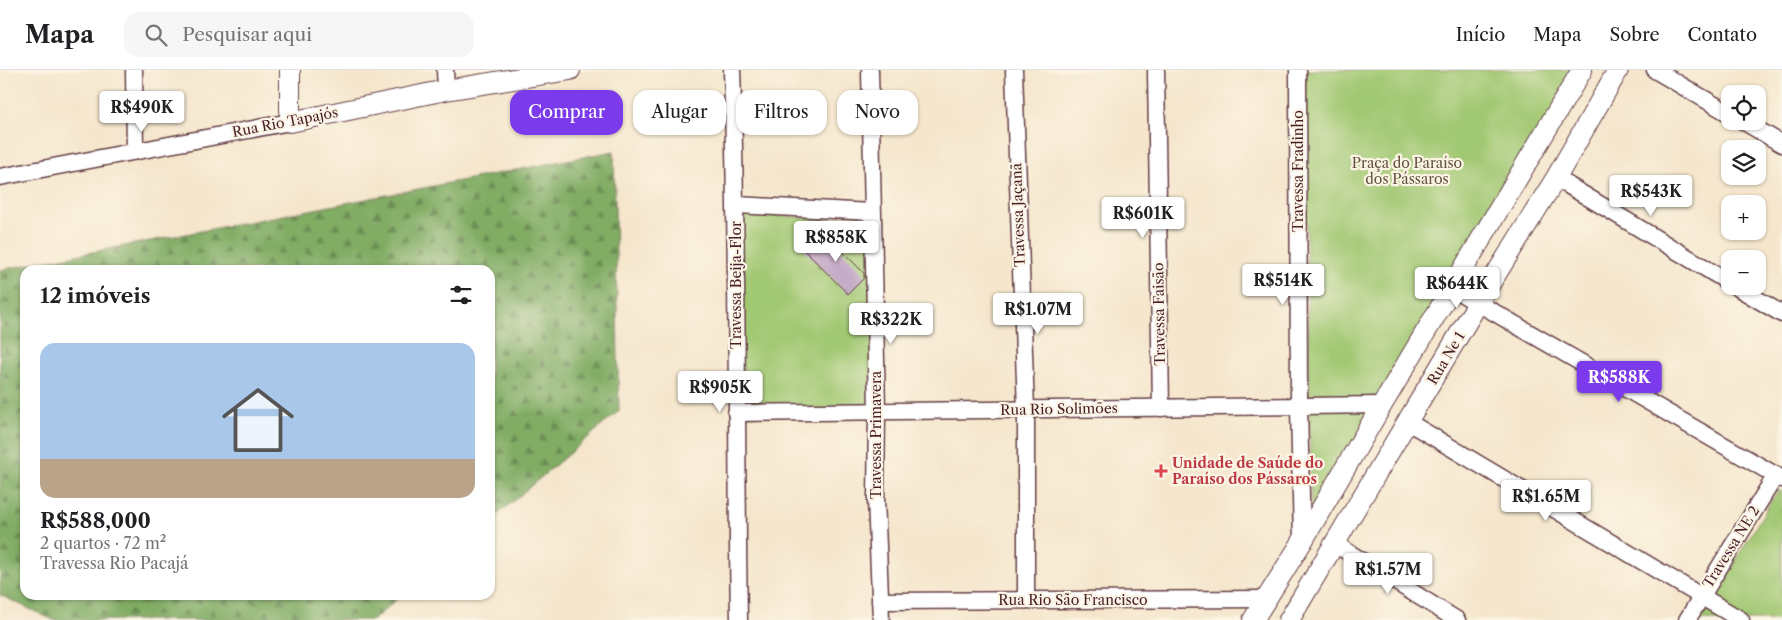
<!DOCTYPE html>
<html lang="pt">
<head>
<meta charset="utf-8">
<style>
	body { margin:0; font-family:"Libre Caslon Text",serif; background:#f6f6f6; color:#202124; height:100vh; display:flex; flex-direction:column; font-size:19px; white-space:nowrap }
	* { box-sizing:border-box; margin:0 }
	p { font-size:16px; color:#757577 }
	.icon { flex:none; width:28px; height:28px; fill:none; stroke:currentColor; stroke-width:2; stroke-linecap:round; stroke-linejoin:round }
	.map { position:relative; flex:1; overflow:hidden }
	.side { position:absolute; left:20px; top:195px; width:475px; height:335px; display:flex; flex-direction:column; background:#fff; border-radius:15px; box-shadow:0 1px 4px #0004 }
	.side>* { flex:none }
	.top-card { position:absolute; left:510px; top:20px; width:475px; height:45px; display:flex; gap:10px }
	.buttons { position:absolute; left:1721px; top:15px; display:grid; gap:10px }
	.buttons a { display:grid; place-items:center; width:45px; height:45px; border-radius:10px; background:#fff; box-shadow:0 1px 4px #0004; font-size:25px }
	.price { position:absolute; translate:-50% -42px; padding:0 11px; border-radius:5px; background:#fff; color:#222; font-size:16px; line-height:32px; filter:drop-shadow(0 1px 2px #0008) }
	.price::after { content:''; position:absolute; left:50%; top:30px; width:15px; height:11px; margin-left:-8px; background:inherit; clip-path:polygon(0 0,100% 0,50% 100%) }
	.price.active { background:#7c3aed; color:#fff }
	ul { padding:0; list-style:none }
	li { display:grid; align-content:center; gap:10px; height:265px; padding:0 20px }
	li span { display:grid; place-items:center; height:155px; border-radius:15px; color:#555 }
	li>.icon { margin-inline-start:auto }
	span .icon { width:90px; height:90px; fill:#fffc; stroke-width:1 }
	li b { font-size:21px }
	h2 { display:flex; justify-content:space-between; align-items:center; height:60px; padding:0 20px; font-size:21px }
	.pill { padding:0 18px; border-radius:15px; background:#fff; box-shadow:0 1px 4px #0004; font-size:18px; line-height:45px }
	.pill.active { background:#7c3aed; color:#fff }
	header { display:flex; align-items:center; gap:30px; box-sizing:border-box; height:70px; padding:0 25px; background:#fff; border-bottom:1px solid #e0e0e0 }
	header strong { font-size:24px }
	nav { display:flex; gap:28px; margin-inline-start:auto; font-size:18px }
	.search { width:350px; height:45px; background:#f6f6f6; display:flex; align-items:center; gap:12px; box-sizing:border-box; padding:0 18px; border-radius:15px; color:#757577; font-size:19px }
	.map>svg:first-child { display:block }
</style>
</head>
<body>
<header>
<strong>Mapa</strong>
<div class="search"><svg class="icon" aria-label="search" viewBox="0 0 24 24"><circle cx="10" cy="10" r="6"/><path d="M15 15l6 6"/></svg>Pesquisar aqui</div>
<nav><a>Início</a><a>Mapa</a><a>Sobre</a><a>Contato</a></nav>
</header>
<div class="map">
<svg width="1782" height="550" viewBox="0 0 1782 550">
	<defs>
		<pattern id="forest-firs" width="22" height="20" patternUnits="userSpaceOnUse" patternTransform="scale(1.25)"><rect width="22" height="20" fill="#80ac64"/><path d="M5 1l3.5 6h-7zM16 11l3.5 6h-7z" fill="#6b8b53"/></pattern>
	</defs>
	<rect width="100%" height="100%" fill="#fcf5e5"/>
	<filter id="ink" filterUnits="userSpaceOnUse"><feTurbulence type="fractalNoise" baseFrequency=".02" numOctaves="2"/><feDisplacementMap in="SourceGraphic" scale="10" xChannelSelector="R" yChannelSelector="G"/><feConvolveMatrix kernelMatrix="1 2 1 2 8 2 1 2 1" color-interpolation-filters="sRGB"/></filter>
	<filter id="wash" filterUnits="userSpaceOnUse"><feTurbulence type="fractalNoise" baseFrequency=".0096" numOctaves="4" result="noise"/><feDisplacementMap in="SourceGraphic" scale="20" xChannelSelector="R" yChannelSelector="G"/><feGaussianBlur stdDeviation="1.12" result="paint"/><feColorMatrix in="noise" values="0 0 0 0 0 0 0 0 0 0 0 0 0 0 0 0 0 1.4 0 .05"/><feComposite in="paint" operator="in"/></filter>
	<g filter="url(#wash)">
		<rect width="100%" height="100%" fill="#f5e6cc"/>
		<path fill="url(#forest-firs)" stroke="#656648" d="M614,81l5,260 -129,110v-251h-465v325h377l-29,25h-320l-53,-25v-325z"/>
		<g fill="#a1c872" stroke="#76744e">
			<path d="M1304,0h282l-275,444z"/>
			<path d="M739,143l140,10 1,188 -143,5v-83l-9,-64z"/>
			<path d="M1778,420l4,2v128h-82z"/>
		</g>
		<g id="blocks">
			<path fill="#b798c0" d="M824,163l40,40v5l-16,16 -43,-43z"/>
		</g>
	</g>
	<g filter="url(#ink)">
		<use href="#blocks" fill-opacity="0" stroke="#643d43" stroke-width="1"/>
		<g fill="none" stroke-linecap="round" stroke-linejoin="round">
			<defs>
				<g id="minor">
					<path d="M134,0l1,81"/>
					<path d="M445,0l1,20"/>
					<path d="M732,0c6,183 4,367 7,550"/>
					<path d="M870,0l7,341 -1,88 5,121"/>
					<path d="M1014,0l12,340v190"/>
					<path d="M1156,0l5,338"/>
					<path d="M1298,0l1,336 3,136"/>
					<path d="M1655,0l75,44"/>
					<path d="M1743,51l39,23"/>
					<path d="M0,107l290,-55"/>
					<path d="M1556,108l174,105"/>
					<path d="M736,135l136,7"/>
					<path d="M1735,216l47,28"/>
					<path d="M1452,218l330,191"/>
					<path d="M736,343l646,-8"/>
					<path d="M1408,352l333,198"/>
					<path d="M1335,474l122,76"/>
					<path d="M880,531l387,-2"/>
					<path d="M1687,550l89,-145"/>
				</g>
				<g id="tertiary">
					<path d="M290,0v52l156,-32 124,-20"/>
					<path d="M1253,550l49,-78 80,-137 200,-335"/>
					<path d="M1289,550l189,-317 78,-125 62,-108"/>
				</g>
			</defs>
			<use href="#minor" stroke="#643d43" stroke-width="19"/>
			<use href="#tertiary" stroke="#643d43" stroke-width="22"/>
			<use href="#minor" stroke="#fff" stroke-width="16"/>
			<use href="#tertiary" stroke="#fff" stroke-width="20"/>
		</g>
	</g>
	<path fill="#e0444e" stroke="#fcf5e5" stroke-width="2" d="M1158.5 393.5h5v5h5v5h-5v5h-5v-5h-5v-5h5z"/>
	<g text-anchor="middle" stroke-width="4.5" stroke-linejoin="round" paint-order="stroke">
		<g font-size="14" fill="#4a1f2b" stroke="#fcf5e5">
			<text transform="translate(285 52) rotate(-11)" y="5">Rua Rio Tapajós</text>
			<text transform="translate(1298 101) rotate(-90)" y="5">Travessa Fradinho</text>
			<text transform="translate(1018 145) rotate(-92)" y="5">Travessa Jaçanã</text>
			<text transform="translate(736 215) rotate(-90)" y="5">Travessa Beija-Flor</text>
			<text transform="translate(1159 244) rotate(-91)" y="5">Travessa Faisão</text>
			<text transform="translate(1446 288) rotate(-59)" y="5">Rua Ne 1</text>
			<text transform="translate(1059 339) rotate(-1)" y="5">Rua Rio Solimões</text>
			<text transform="translate(876 365) rotate(-90)" y="5">Travessa Primavera</text>
			<text transform="translate(1731 477) rotate(-58)" y="5">Travessa NE 2</text>
			<text x="1073" y="535">Rua Rio São Francisco</text>
		</g>
		<g font-size="14" fill="#645240" stroke="#fcf5e5">
			<text x="1407" y="98">Praça do Paraíso<tspan x="1407" dy="16">dos Pássaros</tspan></text>
		</g>
		<g font-size="14" font-weight="bold" fill="#be3a42" stroke="#fcf5e5" text-anchor="start">
			<text x="1172" y="398">Unidade de Saúde do<tspan x="1172" dy="16">Paraíso dos Pássaros</tspan></text>
		</g>
	</g>
</svg>
<div class="buttons">
<a><svg class="icon" aria-label="locate" viewBox="0 0 24 24"><circle cx="12" cy="12" r="6"/><path d="M12 2v4M12 18v4M2 12h4M18 12h4"/></svg></a>
<a><svg class="icon" aria-label="layers" viewBox="0 0 24 24"><path d="M12 4l9 5-9 5-9-5zM3 14l9 5 9-5"/></svg></a>
<a>+</a>
<a>−</a>
</div>
<b class="price" style="left:142px;top:63px">R$490K</b>
<b class="price" style="left:1651px;top:147px">R$543K</b>
<b class="price" style="left:1143px;top:169px">R$601K</b>
<b class="price" style="left:836px;top:193px">R$858K</b>
<b class="price" style="left:1283px;top:236px">R$514K</b>
<b class="price" style="left:1457px;top:239px">R$644K</b>
<b class="price" style="left:1038px;top:265px">R$1.07M</b>
<b class="price" style="left:891px;top:275px">R$322K</b>
<b class="price active" style="left:1619px;top:333px">R$588K</b>
<b class="price" style="left:720px;top:343px">R$905K</b>
<b class="price" style="left:1546px;top:452px">R$1.65M</b>
<b class="price" style="left:1388px;top:525px">R$1.57M</b>
<div class="top-card">
<a class="pill active">Comprar</a>
<a class="pill">Alugar</a>
<a class="pill">Filtros</a>
<a class="pill">Novo</a>
</div>
<section class="side">
<h2>12 imóveis<svg class="icon" aria-label="filters" viewBox="0 0 24 24"><path d="M4 7h16M4 17h16"/><circle cx="9" cy="7" r="2"/><circle cx="15" cy="17" r="2"/></svg></h2>
<ul>
<li><span style="background:linear-gradient(#a9c7e8 75%,#b9a48a 0)"><svg class="icon" aria-label="home" viewBox="0 0 24 24"><path d="M3 11l9-7 9 7M6 9v11h12V9"/></svg></span><div><b>R$588,000</b><p>2 quartos · 72 m²</p><p>Travessa Rio Pacajá</p></div></li>
</ul>
</section>
</div>
</body>
</html>
